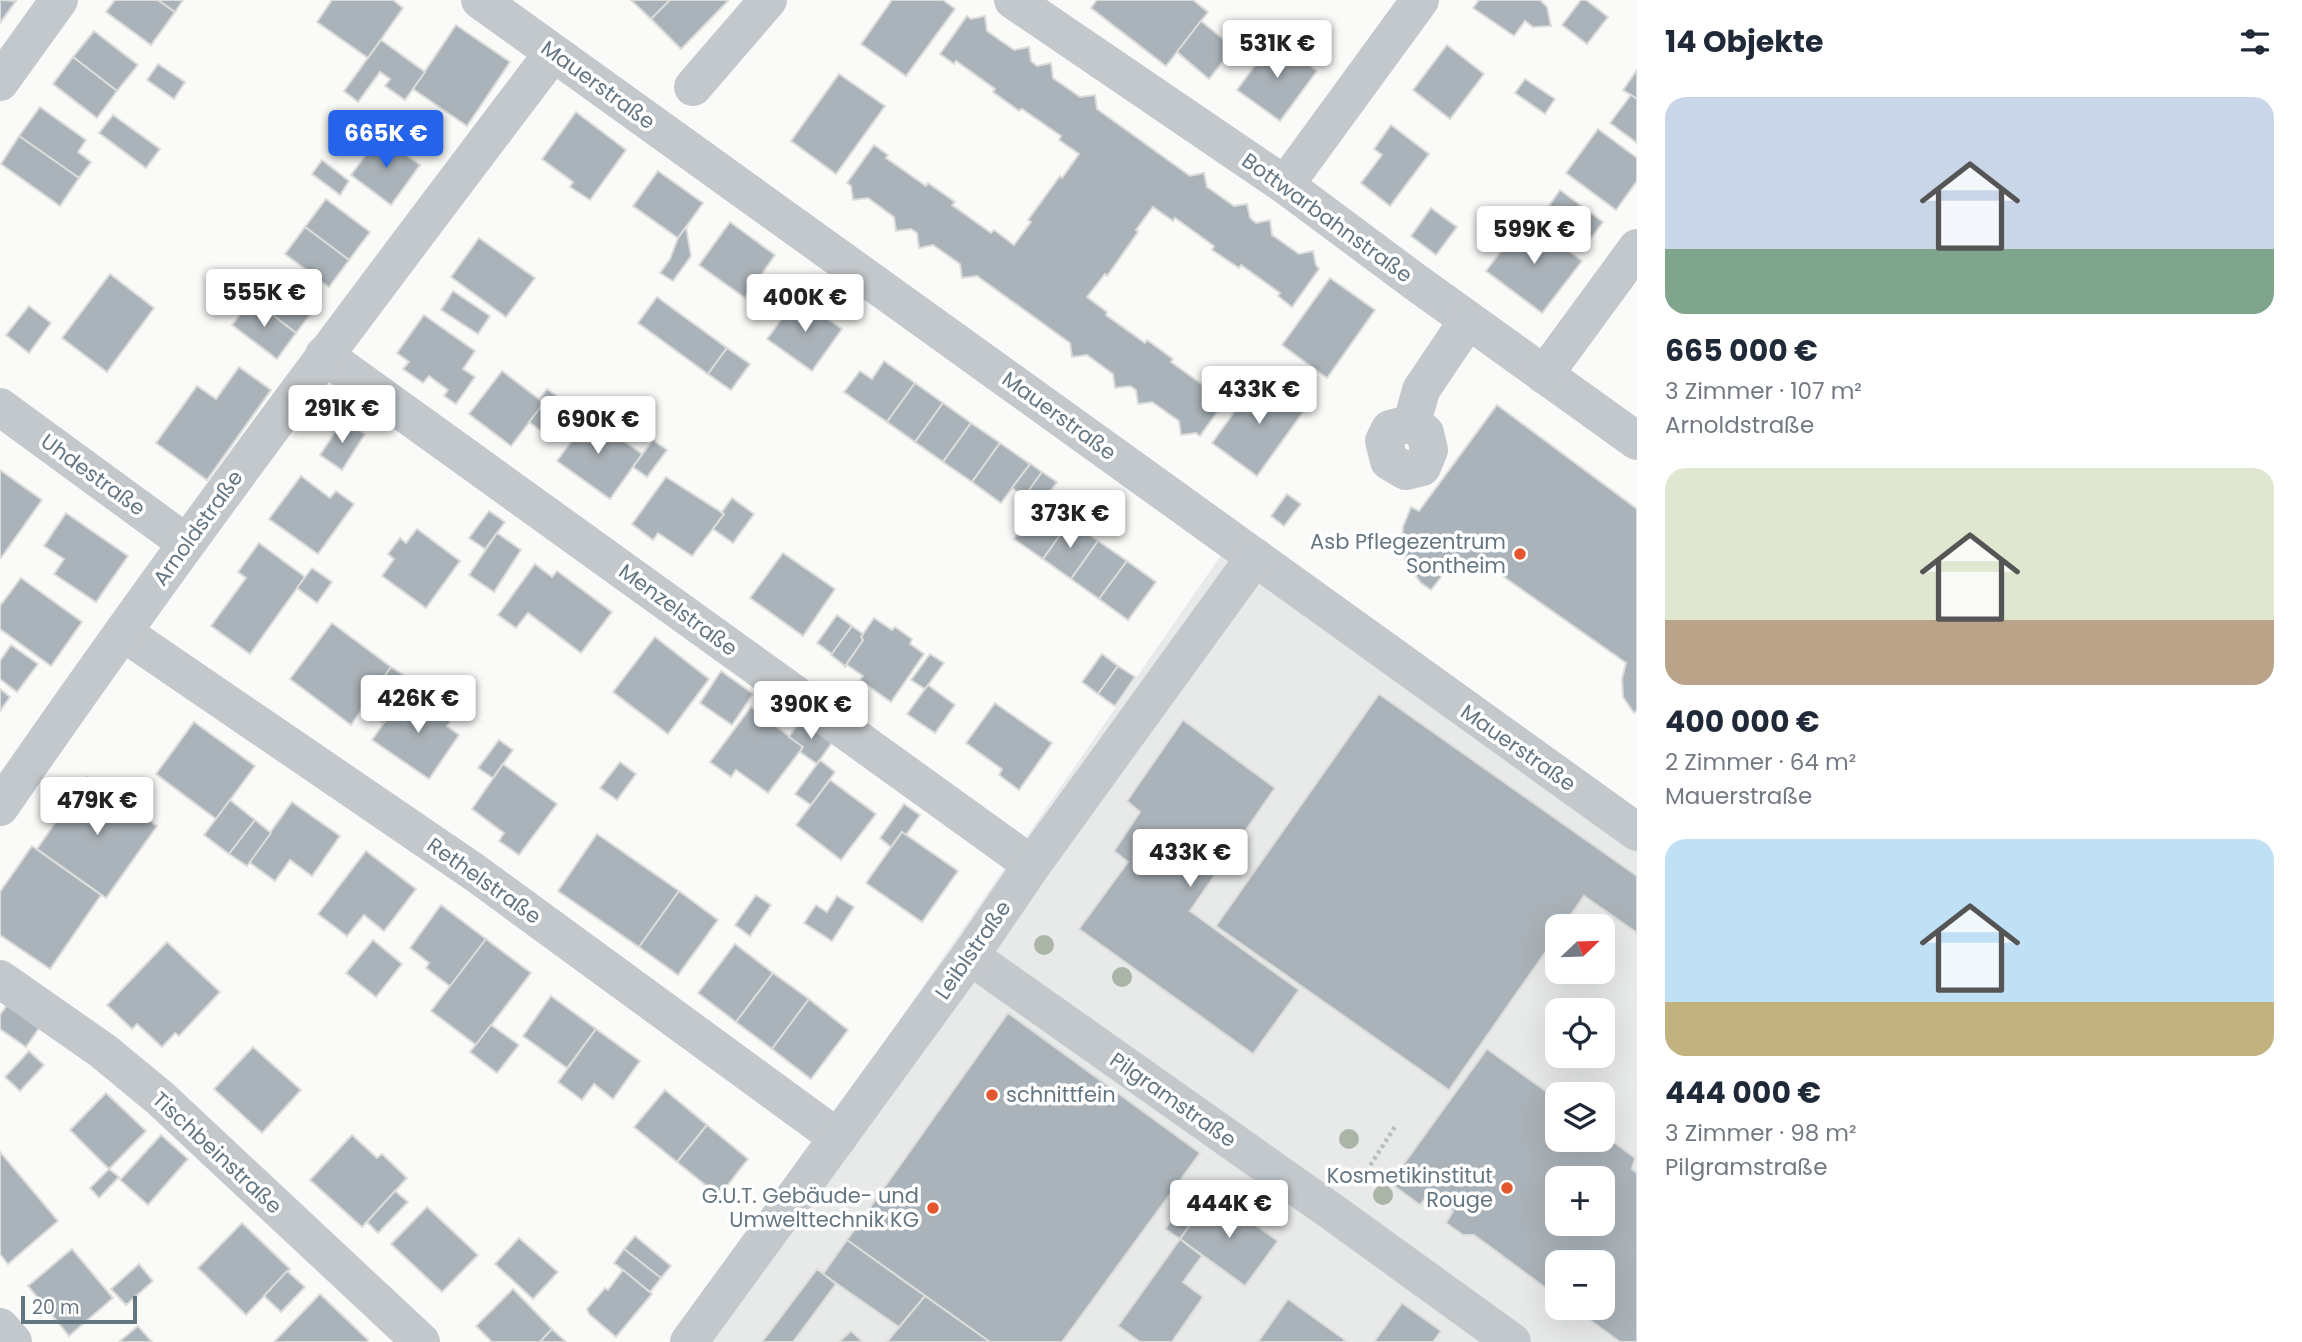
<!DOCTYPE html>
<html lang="de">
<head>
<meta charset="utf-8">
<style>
	body { margin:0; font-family:Poppins,sans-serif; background:#f2f2f3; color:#1f2937; height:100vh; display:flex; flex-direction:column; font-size:26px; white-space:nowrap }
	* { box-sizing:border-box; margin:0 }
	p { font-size:23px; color:#747a83 }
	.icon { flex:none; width:38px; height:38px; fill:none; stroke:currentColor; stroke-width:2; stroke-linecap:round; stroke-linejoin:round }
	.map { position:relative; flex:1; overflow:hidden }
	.panel { display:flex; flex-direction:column; background:#fff; width:665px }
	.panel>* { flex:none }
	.needle { width:46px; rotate:67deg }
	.buttons { position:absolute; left:1545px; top:914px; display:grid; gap:14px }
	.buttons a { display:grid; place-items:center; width:70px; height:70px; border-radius:14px; background:#fff; box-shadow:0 7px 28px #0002; font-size:35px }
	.scale { position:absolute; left:21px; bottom:18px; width:116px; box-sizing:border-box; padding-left:7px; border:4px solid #657683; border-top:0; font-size:19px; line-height:24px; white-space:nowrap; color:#657683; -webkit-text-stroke:5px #fff; paint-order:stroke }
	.price { position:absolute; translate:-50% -60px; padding:0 16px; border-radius:7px; background:#fff; color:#222; font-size:23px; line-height:46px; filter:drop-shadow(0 2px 4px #0008) }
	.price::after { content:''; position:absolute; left:50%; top:42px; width:21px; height:16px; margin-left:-10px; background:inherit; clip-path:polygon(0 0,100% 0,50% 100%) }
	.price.on { background:#2563eb; color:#fff }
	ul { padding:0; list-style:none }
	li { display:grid; align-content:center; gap:14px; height:371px; padding:0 28px }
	li span { display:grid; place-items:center; height:217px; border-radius:21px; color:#555 }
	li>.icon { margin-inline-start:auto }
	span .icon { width:126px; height:126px; fill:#fffc; stroke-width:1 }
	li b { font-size:30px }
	h2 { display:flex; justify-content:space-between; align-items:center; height:84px; padding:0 28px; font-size:30px }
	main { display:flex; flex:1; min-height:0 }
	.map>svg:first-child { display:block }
</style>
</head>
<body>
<main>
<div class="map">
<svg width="1637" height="1342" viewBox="0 0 1637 1342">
	<rect width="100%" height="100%" fill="#fafaf8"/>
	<path fill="#e8e9e9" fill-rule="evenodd" d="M1226,548l411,300v494h-960zM1558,926h45v45h-45zM1558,1010h45v45h-45zM1558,1094h45v45h-45zM1558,1178h45v45h-45zM1558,1262h45v45h-45z"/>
	<g fill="#aab3b9" stroke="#dcdcda" stroke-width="2" fill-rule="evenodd">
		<path d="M0,0l16,1 -16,22z"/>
		<path d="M115,0h43l17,12 -24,33 -45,-33z"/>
		<path d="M158,0h25l-8,12z"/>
		<path d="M332,0h61l10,8 -35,50 -51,-36z"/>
		<path d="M631,0h39l-19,19z"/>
		<path d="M670,0h57l1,1 -47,48 -30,-30z"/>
		<path d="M892,0h51l12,9 -49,67 -45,-32z"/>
		<path d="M1097,0h96l15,12 -42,54 -75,-58z"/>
		<path d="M1479,0h61l7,7 4,19 -18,1 -8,-6 -11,15 -41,-28z"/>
		<path d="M1581,0h5l22,17 -21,27 -25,-19z"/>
		<path d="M967,16l4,3 14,-3 2,15 27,19 15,-3 2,14 6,5 14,-3 2,15 27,19 15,-2 2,14 93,67 14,-3 3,14 27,19 13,-2 3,14 6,5 14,-3 2,15 27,19 14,-3 3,14 3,4 -27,38 -14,-11 2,-3 -39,-28 -2,3 -27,-18 2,-4 -39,-28 -2,3 -20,-14 -17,23 2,2 -31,44 -2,-2 -18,23 20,15 -1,3 39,28 2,-3 26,19 -2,3 39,28 3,-3 14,11 -27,38 -4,-3 -15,2 -2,-14 -27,-19 -14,2 -2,-14 -6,-4 -15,2 -2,-14 -26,-19 -15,2 -2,-14 -93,-67 -15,2 -2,-14 -27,-19 -14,3 -2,-15 -6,-4 -15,2 -2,-14 -26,-19 -15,2 -2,-14 -4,-3 27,-38 14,10 -2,3 40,28 2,-3 27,19 -3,3 39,28 3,-3 20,15 17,-23 -3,-2 32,-44 2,2 17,-24 -20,-14 2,-4 -39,-27 -3,2 -26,-19 2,-3 -39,-28 -2,3 -14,-10z"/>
		<path d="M1201,21l33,27 -25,31 -32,-27z"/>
		<path d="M456,25l54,37 -43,64 -54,-37z"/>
		<path d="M94,31l44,34 -21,26 -44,-34z"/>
		<path d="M1274,39l43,32 -37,50 -43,-31z"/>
		<path d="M381,40l44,32 -20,28 -20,-14 5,-7 -10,-7 -22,30 -14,-11z"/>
		<path d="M1447,45l37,29 -34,45 -37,-29z"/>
		<path d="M73,57l44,34 -20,27 -44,-34z"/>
		<path d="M158,64l27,18 -11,17 -27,-19z"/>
		<path d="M1637,70v29l-14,-9z"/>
		<path d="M839,74l46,32 -49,68 -45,-33z"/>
		<path d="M1525,79l30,20 -10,15 -30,-21z"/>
		<path d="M1631,95l6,4v44l-27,-20z"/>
		<path d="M40,107l46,33 -8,12 13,10 -12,16 -60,-42z"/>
		<path d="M576,112l50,38 -36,50 -20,-13 3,-5 -31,-23z"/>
		<path d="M113,115l47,34 -14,19 -47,-35z"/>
		<path d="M1391,125l38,29 -39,52 -29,-23 21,-28 -8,-6z"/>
		<path d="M1598,129l39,29v23l-21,29 -50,-37z"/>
		<path d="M19,136l60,42 -19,28 -59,-42z"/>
		<path d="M380,136l40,29 -29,40 -40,-30z"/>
		<path d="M322,160l27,21 -9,14 -28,-21z"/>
		<path d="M658,171l45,32 -25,35 -45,-32z"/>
		<path d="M1560,190l43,32 -12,16 -42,-32z"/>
		<path d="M326,199l44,33 -21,28 -44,-33z"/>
		<path d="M1431,208l26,19 -21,28 -25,-19z"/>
		<path d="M1526,218l56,43 -40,52 -56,-42z"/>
		<path d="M730,222l45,33 -30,43 -46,-33z"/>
		<path d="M305,227l44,33 -20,27 -44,-33z"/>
		<path d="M686,227l5,29 -18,25 -13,-8 10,-14 8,-21z"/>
		<path d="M479,238l56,40 -29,39 -55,-40z"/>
		<path d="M272,273l44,34 -20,26 -44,-34z"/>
		<path d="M110,274l44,34 -47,64 -45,-34z"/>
		<path d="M1330,278l45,32 -48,68 -45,-33z"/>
		<path d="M453,291l37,25 -12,18 -37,-24z"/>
		<path d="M657,297l70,51 -19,26 -70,-51z"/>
		<path d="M797,298l45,31 -30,42 -45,-32z"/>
		<path d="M252,299l44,34 -19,26 -45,-34z"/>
		<path d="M29,306l22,17 -22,30 -23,-18z"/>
		<path d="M424,315l51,36 -12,18 12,8 -19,27 -12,-8 4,-6 -19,-14 -6,7 -20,-14 6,-7 -12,-9z"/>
		<path d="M727,348l23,16 -19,26 -23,-16z"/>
		<path d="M884,361l31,22 -28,39 -43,-30 16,-21 12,8z"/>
		<path d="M239,367l32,23 -64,90 -51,-37 41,-57 19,13z"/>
		<path d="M502,371l42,32 -33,43 -42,-32z"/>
		<path d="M1261,375l45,33 -49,68 -45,-33z"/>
		<path d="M915,383l28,20 -28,39 -28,-20z"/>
		<path d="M547,389l18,13 -22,30 -14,-10 15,-19 -4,-4z"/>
		<path d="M943,403l28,20 -28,39 -28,-20z"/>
		<path d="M1497,405l140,104v201l-3,3 -11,-16 -1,-18 4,-16 -142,-100 -20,4 -11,-5 -22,28 -10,-7 -16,-22 -3,-14 1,-20 8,-20 8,4z"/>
		<path d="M583,412l59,42 -32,45 -53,-38 16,-22 -6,-5z"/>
		<path d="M343,420l22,14 -23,36 -22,-15z"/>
		<path d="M971,423l29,20 -28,39 -29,-20z"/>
		<path d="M653,440l14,10 -20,27 -14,-10z"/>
		<path d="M1000,443l30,21 -29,39 -29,-21z"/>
		<path d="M1028,462l14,10 -20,28h-2l3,-5 -11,-7 18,-24z"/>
		<path d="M0,470l42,30 -41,58h-1z"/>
		<path d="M1042,472l15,10 -14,19 -2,-1 -7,10 -12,-10z"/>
		<path d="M301,476l29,22 6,-7 18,13 -36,50 -49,-35z"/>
		<path d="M666,477l58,37 -32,42 -34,-23 -5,7 -21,-16z"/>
		<path d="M1287,494l14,10 -17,22 -13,-10z"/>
		<path d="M732,498l22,16 -21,29 -20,-14 11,-15 -2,-2z"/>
		<path d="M1041,500l29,21 -27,38 -29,-20z"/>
		<path d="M489,511l16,11 -20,27 -16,-11z"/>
		<path d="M66,513l62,43 -32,46 -42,-28 10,-15 -20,-13z"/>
		<path d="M1070,521l28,20 -27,38 -28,-20z"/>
		<path d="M417,529l43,32 -34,47 -44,-32 12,-17 -6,-5 12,-16 6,5z"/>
		<path d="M497,533l24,17 -27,42 -25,-17z"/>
		<path d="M1098,541l29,20 -28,38 -28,-20z"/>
		<path d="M259,543l46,34 -55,77 -39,-28 35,-48 -8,-6z"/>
		<path d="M783,553l52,36 -32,47 -53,-38z"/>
		<path d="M1127,561l29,21 -28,38 -29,-21z"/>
		<path d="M535,564l17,13 5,-6 55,41 -31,41 -53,-40 -12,15 -18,-13z"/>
		<path d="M312,568l20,14 -15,21 -20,-15z"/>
		<path d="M21,578l61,44 -31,44 -51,-37v-23z"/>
		<path d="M837,615l15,11 -20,28 -15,-11z"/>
		<path d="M874,618l18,12 3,-3 17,12 -2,5 14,10 -33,48 -31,-22 3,-4 -16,-11 -3,3 19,-28 -2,-3z"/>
		<path d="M332,623l59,44 -40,58 -61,-46z"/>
		<path d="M852,626l11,8 -2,3 2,3 -18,26 -14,-11z"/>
		<path d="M655,637l54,42 -41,55 -55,-42z"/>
		<path d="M11,645l27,19 -21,28 -17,-13v-18z"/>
		<path d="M930,654l14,9 -19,26 -14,-9z"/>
		<path d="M1102,654l16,12 -20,28 -16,-12z"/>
		<path d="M1118,666l17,11 -20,29 -17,-12z"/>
		<path d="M391,667l22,14 -30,42 -21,-15z"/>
		<path d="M721,671l32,23 -21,31 -32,-22z"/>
		<path d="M928,685l27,20 -20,28 -28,-19z"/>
		<path d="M0,689l10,8 -10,14z"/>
		<path d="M1379,694l258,182v57l-53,-37 -21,30h-5v8l-109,156 -233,-164z"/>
		<path d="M403,696l14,9 7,-9 30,20 -7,10 12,9 -30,44 -57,-39z"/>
		<path d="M995,703l57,40 -33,47 -20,-15 3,-6 -36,-26z"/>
		<path d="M751,707l52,40 -35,46 -32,-23 -5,7 -21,-15z"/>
		<path d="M801,719l32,22 -16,23 -17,-12 3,-5 -14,-10z"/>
		<path d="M1183,720l92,68 -85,123 109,79 -46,64 -174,-125 49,-67 -14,-11 26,-39 -13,-11z"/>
		<path d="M194,722l61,44 -39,53 -60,-45z"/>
		<path d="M499,740l14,10 -20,28 -15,-10z"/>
		<path d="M820,760l15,12 -24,33 -16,-11z"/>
		<path d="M620,762l16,12 -19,26 -17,-12z"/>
		<path d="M503,764l54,40 -38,51 -20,-14 5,-8 -32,-24z"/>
		<path d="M87,777l70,49 -51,72 -69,-49z"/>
		<path d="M830,780l46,34 -35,46 -45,-35z"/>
		<path d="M230,800l25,20 -26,34 -25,-19z"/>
		<path d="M292,802l48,34 -28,40 -22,-16 -15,21 -26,-19z"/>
		<path d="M904,804l16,11 -14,20 -4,-3 -11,15 -11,-9z"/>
		<path d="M255,820l16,13 -24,33 -18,-12z"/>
		<path d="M902,832l56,39 -36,51 -56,-39z"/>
		<path d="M597,834l82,57 -40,56 -81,-56z"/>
		<path d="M32,846l69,49 -51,74 -50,-34v-43z"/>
		<path d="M366,851l50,38 -32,42 -20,-16 -17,21 -29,-22z"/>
		<path d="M679,891l39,29 -40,55 -39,-28z"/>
		<path d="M756,895l15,10 -21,31 -15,-11z"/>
		<path d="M837,896l17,11 -22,34 -28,-18 12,-18 11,7z"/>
		<path d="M441,905l45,34 -35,48 -25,-19 3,-5 -19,-15z"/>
		<path d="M486,939l45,34 -55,72 -45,-34z"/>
		<path d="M373,940l29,24 -26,33 -30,-24z"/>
		<path d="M167,942l53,50 -41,44 -4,-3 -13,14 -25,-23 -5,5 -25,-24z"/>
		<path d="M735,944l38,29 -37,49 -38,-29z"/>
		<path d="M773,973l36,26 -37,50 -36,-27z"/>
		<path d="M551,996l45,33 -29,39 -44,-32z"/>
		<path d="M809,999l39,31 -37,49 -39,-30z"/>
		<path d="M7,1005l32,23 -13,19 -26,-18v-14z"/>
		<path d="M1008,1013l192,140 -138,189h-72l-143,-102z"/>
		<path d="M491,1025l28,20 -22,28 -27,-21z"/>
		<path d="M596,1029l44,32 -27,38 -19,-15 -12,16 -24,-18z"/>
		<path d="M253,1047l48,43 -39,43 -48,-44z"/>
		<path d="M1487,1049l70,50 1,40h45v-5l32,24 -3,11 5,4v169h-17l-48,-35h31v-45h-45v35l-84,-62h-11l-17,-12 7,-12 -24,-17 -9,11 -30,-22zM1558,1178h45v45h-45z"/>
		<path d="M29,1051l15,14 -24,26 -15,-14z"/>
		<path d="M665,1090l42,35 -30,37 -43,-35z"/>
		<path d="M106,1093l40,38 -37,38 -39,-39z"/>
		<path d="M707,1125l41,34 -29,37 -42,-34z"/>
		<path d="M161,1135l27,24 -40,46 -28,-25z"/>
		<path d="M352,1135l25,23 5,-4 25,24 -45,49 -52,-47z"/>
		<path d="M0,1152l58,69 -50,43 -8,-10z"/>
		<path d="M109,1169l10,8 -20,21 -9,-10z"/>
		<path d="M1195,1189l14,10 -29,40 -15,-10z"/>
		<path d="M395,1191l13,11 -30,31 -11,-11z"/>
		<path d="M1212,1194l66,47 -33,45 -65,-47z"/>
		<path d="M427,1207l51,48 -36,37 -51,-48z"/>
		<path d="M242,1223l48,46 -44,46 -48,-47z"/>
		<path d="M635,1236l36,30 -10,12 -37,-29z"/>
		<path d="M519,1238l39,34 -25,27 -38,-35z"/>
		<path d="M1180,1239l22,17 -19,26 20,15 -31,45h-32l-22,-16z"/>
		<path d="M847,1240l78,56 -26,31 -76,-53z"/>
		<path d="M72,1249l41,49 -44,38 -41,-50z"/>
		<path d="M624,1249l37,29 -11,14 -36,-29z"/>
		<path d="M139,1264l14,17 -27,24 -15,-16z"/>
		<path d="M817,1269l19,15 -43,58h-31z"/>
		<path d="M623,1270l29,24 -36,43 -27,-23 -2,-5 18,-21 3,2z"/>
		<path d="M287,1271l18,16 -24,25 -17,-16z"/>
		<path d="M513,1289l39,40 -12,13h-48l-16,-16z"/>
		<path d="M320,1294l48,46 -1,2h-93z"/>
		<path d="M925,1296l65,46h-103z"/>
		<path d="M1288,1299l57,41 -2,2h-85z"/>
		<path d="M1402,1303l39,28 -8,11h-59z"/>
		<path d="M138,1326l14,16h-33z"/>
		<path d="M552,1329l14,13h-26z"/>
		<path d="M851,1331l12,11h-24z"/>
	</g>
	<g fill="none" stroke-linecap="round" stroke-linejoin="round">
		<path stroke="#bbbfc2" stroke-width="4.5" stroke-dasharray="3.5 3.5" stroke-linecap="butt" d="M1359,1183l37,-58"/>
		<g stroke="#c3c8cc" stroke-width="38">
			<path d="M480,0l1157,832"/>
			<path d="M1013,0l272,185 129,96 223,160"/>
			<path d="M0,82l59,-82"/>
			<path d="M693,87l75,-87"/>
			<path d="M1285,185l135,-185"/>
			<path d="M324,355l708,510"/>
			<path d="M1544,375l93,-127"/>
			<path d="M0,407l186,136"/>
			<path d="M1412,423l13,10 4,17 -7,17 -16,4 -17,-10 -5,-20 6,-12 22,-6 9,-33 47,-70"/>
			<path d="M124,633l350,239 364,266"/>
			<path d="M0,807c177,-257 365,-506 553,-754"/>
			<path d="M970,956l361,255 181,131"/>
			<path d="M0,979l103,72 57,47 261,244"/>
			<path d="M0,1327l13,15"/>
			<path d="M689,1342l281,-386 62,-91 223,-308"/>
		</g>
	</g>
	<g fill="#aab4a7">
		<circle cx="1044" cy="945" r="10"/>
		<circle cx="1122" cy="977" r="10"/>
		<circle cx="1349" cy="1139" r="10"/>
		<circle cx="1383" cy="1195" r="10"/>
	</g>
	<g fill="#e4572e" stroke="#fff" stroke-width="2.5">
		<circle cx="1520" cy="554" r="7"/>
		<circle cx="992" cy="1095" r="7"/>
		<circle cx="1507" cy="1188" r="7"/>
		<circle cx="933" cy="1208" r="7"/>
	</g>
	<g text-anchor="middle" stroke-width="7" stroke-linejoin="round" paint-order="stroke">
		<g font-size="21" fill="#657683" stroke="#fff">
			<text transform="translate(598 85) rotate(36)" y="7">Mauerstraße</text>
			<text transform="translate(1327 218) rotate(36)" y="7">Bottwarbahnstraße</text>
			<text transform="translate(1059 416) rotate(36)" y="7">Mauerstraße</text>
			<text transform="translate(93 475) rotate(36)" y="7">Uhdestraße</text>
			<text transform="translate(198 528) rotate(-54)" y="7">Arnoldstraße</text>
			<text transform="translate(678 610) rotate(36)" y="7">Menzelstraße</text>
			<text transform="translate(1518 748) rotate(35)" y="7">Mauerstraße</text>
			<text transform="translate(484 881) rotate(35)" y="7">Rethelstraße</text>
			<text transform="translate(973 950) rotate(-55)" y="7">Leiblstraße</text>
			<text transform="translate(1173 1100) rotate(35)" y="7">Pilgramstraße</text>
			<text transform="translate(217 1153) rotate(43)" y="7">Tischbeinstraße</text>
		</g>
		<g font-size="21" fill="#657683" stroke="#fff" text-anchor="end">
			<text x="1506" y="549">Asb Pflegezentrum<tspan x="1506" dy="24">Sontheim</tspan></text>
			<text x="1006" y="1102" text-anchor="start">schnittfein</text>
			<text x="1493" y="1183">Kosmetikinstitut<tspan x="1493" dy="24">Rouge</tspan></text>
			<text x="919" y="1203">G.U.T. Gebäude- und<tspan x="919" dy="24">Umwelttechnik KG</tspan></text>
		</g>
	</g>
</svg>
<div class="buttons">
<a><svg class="needle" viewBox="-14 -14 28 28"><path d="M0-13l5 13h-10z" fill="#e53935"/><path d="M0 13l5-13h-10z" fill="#747a83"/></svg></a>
<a><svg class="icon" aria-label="locate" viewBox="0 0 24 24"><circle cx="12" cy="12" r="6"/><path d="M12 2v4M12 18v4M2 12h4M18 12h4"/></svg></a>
<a><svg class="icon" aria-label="layers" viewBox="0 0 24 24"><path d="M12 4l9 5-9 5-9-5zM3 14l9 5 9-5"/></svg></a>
<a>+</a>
<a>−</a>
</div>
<div class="scale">20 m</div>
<b class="price" style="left:1277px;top:80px">531K €</b>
<b class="price on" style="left:386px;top:170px">665K €</b>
<b class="price" style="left:1534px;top:266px">599K €</b>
<b class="price" style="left:264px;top:329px">555K €</b>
<b class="price" style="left:805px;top:334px">400K €</b>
<b class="price" style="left:1259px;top:426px">433K €</b>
<b class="price" style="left:342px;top:445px">291K €</b>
<b class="price" style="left:598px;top:456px">690K €</b>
<b class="price" style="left:1070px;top:550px">373K €</b>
<b class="price" style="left:418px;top:735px">426K €</b>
<b class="price" style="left:811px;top:741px">390K €</b>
<b class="price" style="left:97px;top:837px">479K €</b>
<b class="price" style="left:1190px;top:889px">433K €</b>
<b class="price" style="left:1229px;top:1240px">444K €</b>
</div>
<section class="panel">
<h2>14 Objekte<svg class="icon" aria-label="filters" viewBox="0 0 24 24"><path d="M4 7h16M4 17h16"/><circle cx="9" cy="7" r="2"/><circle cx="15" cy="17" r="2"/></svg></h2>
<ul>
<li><span style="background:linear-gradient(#c9d6e8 70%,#7fa58c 0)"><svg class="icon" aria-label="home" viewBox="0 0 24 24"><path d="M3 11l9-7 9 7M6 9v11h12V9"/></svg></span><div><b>665 000 €</b><p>3 Zimmer · 107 m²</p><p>Arnoldstraße</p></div></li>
<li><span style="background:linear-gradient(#dfe7d0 70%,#b9a48a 0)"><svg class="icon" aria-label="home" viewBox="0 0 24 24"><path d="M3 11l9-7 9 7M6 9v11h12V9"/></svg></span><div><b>400 000 €</b><p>2 Zimmer · 64 m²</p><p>Mauerstraße</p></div></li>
<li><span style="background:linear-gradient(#bfe0f5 75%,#c2b280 0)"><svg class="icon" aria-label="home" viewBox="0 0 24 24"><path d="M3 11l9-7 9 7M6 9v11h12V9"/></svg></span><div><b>444 000 €</b><p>3 Zimmer · 98 m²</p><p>Pilgramstraße</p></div></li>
</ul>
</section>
</main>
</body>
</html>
